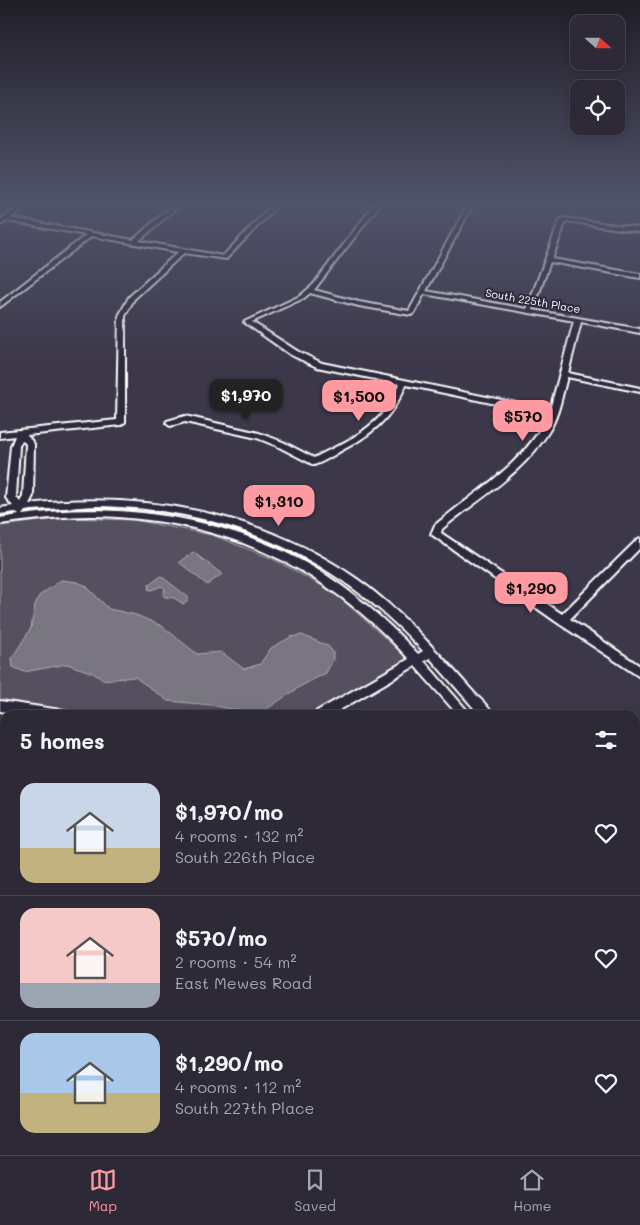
<!DOCTYPE html>
<html lang="en">
<head>
<meta charset="utf-8">
<style>
	body { margin:0; font-family:Mali,sans-serif; background:#393542; color:#f1f3f6; height:100vh; display:flex; flex-direction:column; font-size:19px; white-space:nowrap }
	* { box-sizing:border-box; margin:0 }
	p { font-size:16px; color:#a7a6ad }
	.icon { flex:none; width:28px; height:28px; fill:none; stroke:currentColor; stroke-width:2; stroke-linecap:round; stroke-linejoin:round }
	.map { position:relative; flex:1; overflow:hidden }
	.details { position:absolute; left:0px; top:710px; width:640px; height:445px; display:flex; flex-direction:column; background:#2d2937; border-radius:15px 15px 0 0; box-shadow:0 2px 12px #0003,0 0 0 1px #484552 }
	.details>* { flex:none }
	.needle { width:32px; rotate:111deg }
	.tools { position:absolute; left:570px; top:15px; display:grid; gap:10px }
	.tools a { display:grid; place-items:center; width:55px; height:55px; border-radius:10px; background:#2d2937; box-shadow:0 2px 12px #0003,0 0 0 1px #484552; font-size:25px }
	.price { position:absolute; translate:-50% -42px; padding:0 11px; border-radius:10px; background:#ff9aa2; color:#111; font-size:16px; line-height:32px; filter:drop-shadow(0 1px 2px #0008) }
	.price::after { content:''; position:absolute; left:50%; top:30px; width:15px; height:11px; margin-left:-8px; background:inherit; clip-path:polygon(0 0,100% 0,50% 100%) }
	.price.selected { background:#222; color:#fff }
	ul { padding:0; list-style:none }
	li { display:flex; align-items:center; gap:15px; height:125px; padding:0 20px }
	li+li { border-top:1px solid #484552 }
	li span { display:grid; place-items:center; flex:none; width:140px; height:100px; border-radius:15px; color:#555 }
	li>.icon { margin-inline-start:auto }
	span .icon { width:60px; height:60px; fill:#fffc; stroke-width:1 }
	li b { font-size:21px }
	h2 { display:flex; justify-content:space-between; align-items:center; height:60px; padding:0 20px; font-size:21px }
	.tab-bar { display:flex; justify-content:space-around; align-items:center; height:70px; border-top:1px solid #484552; background:#2d2937; font-size:14px; color:#a7a6ad }
	.tab-bar a { display:grid; justify-items:center; gap:2px }
	.tab-bar .selected { color:#ff9aa2 }
	.map>svg:first-child { display:block }
</style>
</head>
<body>
<div class="map">
<svg width="640" height="1155" viewBox="0 0 640 1155">
	<rect width="100%" height="100%" fill="#3c3749"/>
	<filter id="ink" filterUnits="userSpaceOnUse"><feTurbulence type="fractalNoise" baseFrequency=".02" numOctaves="2"/><feDisplacementMap in="SourceGraphic" scale="10" xChannelSelector="R" yChannelSelector="G"/><feConvolveMatrix kernelMatrix="1 2 1 2 8 2 1 2 1" color-interpolation-filters="sRGB"/></filter>
	<g filter="url(#ink)">
		<path fill="#555060" stroke="#aaa8b0" d="M65,518l69,2 78,15 61,24 62,34 73,66 -98,56h-209l-101,-15v-174z"/>
		<g fill="#797682" stroke="#afadb4">
			<path d="M193,552l29,22 -15,11 -28,-23z"/>
			<path d="M161,576l27,21v4l-5,3 -9,-6 -9,-1 -2,-2 2,-6 -3,-3 -11,4 -3,-1 1,-4z"/>
			<path d="M61,580l16,2 8,3 24,24 27,6 26,11 35,28 24,-2 23,17 16,-5 11,-16 20,-11 11,-2 26,11 5,6v8l-7,13 -25,13 -36,24 -18,2 -36,-7 -43,-4 -33,-24 -31,3 -11,-7 -26,-9 -43,8 -11,-5 -1,-9 19,-30 4,-23 4,-9z"/>
		</g>
		<g fill="none" stroke-linecap="round" stroke-linejoin="round">
			<defs>
				<g id="street">
					<path d="M25,203h7l-21,15 122,22 42,-37h7l-43,38 84,15 51,-53h6l-54,56 -42,-6 -50,46 -9,17v106l-4,3 -94,10 7,9 -1,52 -4,8c113,-13 233,8 328,75 30,21 56,47 81,74 13,13 25,28 38,42 6,6 13,12 17,20h-13l-50,-57 -6,3 47,54h-13l-43,-49 -84,49h-16l2,-4 92,-52c-88,-96 -189,-141 -318,-143 -31,0 -61,4 -91,8v-6l19,-3 -4,-3 -15,2v-6l13,-2 -7,-8 5,-52 4,-10 -15,2v-6l117,-12 2,-104 10,-19 49,-45 -86,-16 -92,71v-5l86,-67 -79,-14 -7,4v-5zM22,440l4,4 -3,52 -3,6 -4,-5 3,-51zM96,506c130,2 239,49 327,145l-5,3c-31,-33 -66,-64 -105,-87 -84,-50 -195,-66 -291,-52l3,-4 7,-1z"/>
					<path d="M375,203h6l-67,87 45,12 50,9 58,-105 -10,-3h13l3,2 -47,86 101,18 32,-87 4,-4 77,10v4l-74,-11 -14,38 88,15v4l-90,-16 -17,48 107,19v4l-59,-11 -13,51 72,15v4l-73,-15c-5,18 -8,38 -18,54 -25,42 -70,67 -107,98l-1,4 121,81 75,-74 3,-2v10l-70,71 70,47v11l-82,-54 -127,-89 4,-9c41,-34 90,-61 113,-110l-142,-30c-15,35 -35,50 -67,67 -8,5 -16,10 -25,13l-37,-19 -20,-8 -72,-16 -15,4 -4,-3 1,-2 18,-5 74,17 24,9 31,16c25,-13 56,-26 73,-50 5,-7 9,-16 12,-24l-82,-17 -26,-12 -47,-33 56,-26 13,-11zM310,293l49,13 52,9 3,-2 10,-19 150,27 -24,89 -228,-47 -25,-12 -45,-29 52,-24z"/>
					<path d="M0,701l61,9 4,1 2,4h-41l-26,-4z"/>
					<path d="M640,856v18l-5,3v-18z"/>
					<path d="M635,883l5,2v16l-5,-2z"/>
					<path d="M640,904v19l-5,2v-19z"/>
					<path d="M5,1003v27l-5,2v-26z"/>
					<path d="M635,1095l5,2v19l-5,-2z"/>
					<path d="M250,1150h17l-2,5h-17z"/>
				</g>
			</defs>
			<use href="#street" stroke="#fff" stroke-width="4"/>
			<use href="#street" fill="#2f2a3d" fill-rule="evenodd"/>
		</g>
	</g>
	<linearGradient id="sky" x2="0" y2="1"><stop stop-color="#211e28"/><stop offset="0.56" stop-color="#50536a"/><stop offset="1" stop-color="#50536a" stop-opacity="0"/></linearGradient>
	<rect width="640" height="365" fill="url(#sky)"/>
	<g text-anchor="middle" stroke-width="4" stroke-linejoin="round" paint-order="stroke">
		<g font-size="11" fill="#fff" stroke="#2f2a3d">
			<text transform="translate(533 301) rotate(10)" y="4">South 225th Place</text>
		</g>
	</g>
</svg>
<div class="tools">
<a><svg class="needle" viewBox="-14 -14 28 28"><path d="M0-13l5 13h-10z" fill="#e53935"/><path d="M0 13l5-13h-10z" fill="#a7a6ad"/></svg></a>
<a><svg class="icon" aria-label="locate" viewBox="0 0 24 24"><circle cx="12" cy="12" r="6"/><path d="M12 2v4M12 18v4M2 12h4M18 12h4"/></svg></a>
</div>
<b class="price selected" style="left:246px;top:421px">$1,970</b>
<b class="price" style="left:359px;top:422px">$1,500</b>
<b class="price" style="left:523px;top:442px">$570</b>
<b class="price" style="left:279px;top:527px">$1,310</b>
<b class="price" style="left:531px;top:614px">$1,290</b>
<section class="details">
<h2>5 homes<svg class="icon" aria-label="filters" viewBox="0 0 24 24"><path d="M4 7h16M4 17h16"/><circle cx="9" cy="7" r="2"/><circle cx="15" cy="17" r="2"/></svg></h2>
<ul>
<li><span style="background:linear-gradient(#c9d6e8 65%,#c2b280 0)"><svg class="icon" aria-label="home" viewBox="0 0 24 24"><path d="M3 11l9-7 9 7M6 9v11h12V9"/></svg></span><div><b>$1,970/mo</b><p>4 rooms · 132 m²</p><p>South 226th Place</p></div><svg class="icon" aria-label="heart" viewBox="0 0 24 24"><path d="M12 20l-8-8c-3-5 5-10 8-4 3-6 11-1 8 4z"/></svg></li>
<li><span style="background:linear-gradient(#f6c9c9 75%,#9aa5b1 0)"><svg class="icon" aria-label="home" viewBox="0 0 24 24"><path d="M3 11l9-7 9 7M6 9v11h12V9"/></svg></span><div><b>$570/mo</b><p>2 rooms · 54 m²</p><p>East Mewes Road</p></div><svg class="icon" aria-label="heart" viewBox="0 0 24 24"><path d="M12 20l-8-8c-3-5 5-10 8-4 3-6 11-1 8 4z"/></svg></li>
<li><span style="background:linear-gradient(#a9c7e8 60%,#c2b280 0)"><svg class="icon" aria-label="home" viewBox="0 0 24 24"><path d="M3 11l9-7 9 7M6 9v11h12V9"/></svg></span><div><b>$1,290/mo</b><p>4 rooms · 112 m²</p><p>South 227th Place</p></div><svg class="icon" aria-label="heart" viewBox="0 0 24 24"><path d="M12 20l-8-8c-3-5 5-10 8-4 3-6 11-1 8 4z"/></svg></li>
</ul>
</section>
</div>
<nav class="tab-bar">
<a class="selected"><svg class="icon" aria-label="map" viewBox="0 0 24 24"><path d="M3 6l6-2 6 2 6-2v14l-6 2-6-2-6 2zM9 4v14M15 6v14"/></svg>Map</a>
<a><svg class="icon" aria-label="saved" viewBox="0 0 24 24"><path d="M7 4h10v16l-5-4-5 4z"/></svg>Saved</a>
<a><svg class="icon" aria-label="home" viewBox="0 0 24 24"><path d="M3 11l9-7 9 7M6 9v11h12V9"/></svg>Home</a>
</nav>
</body>
</html>
